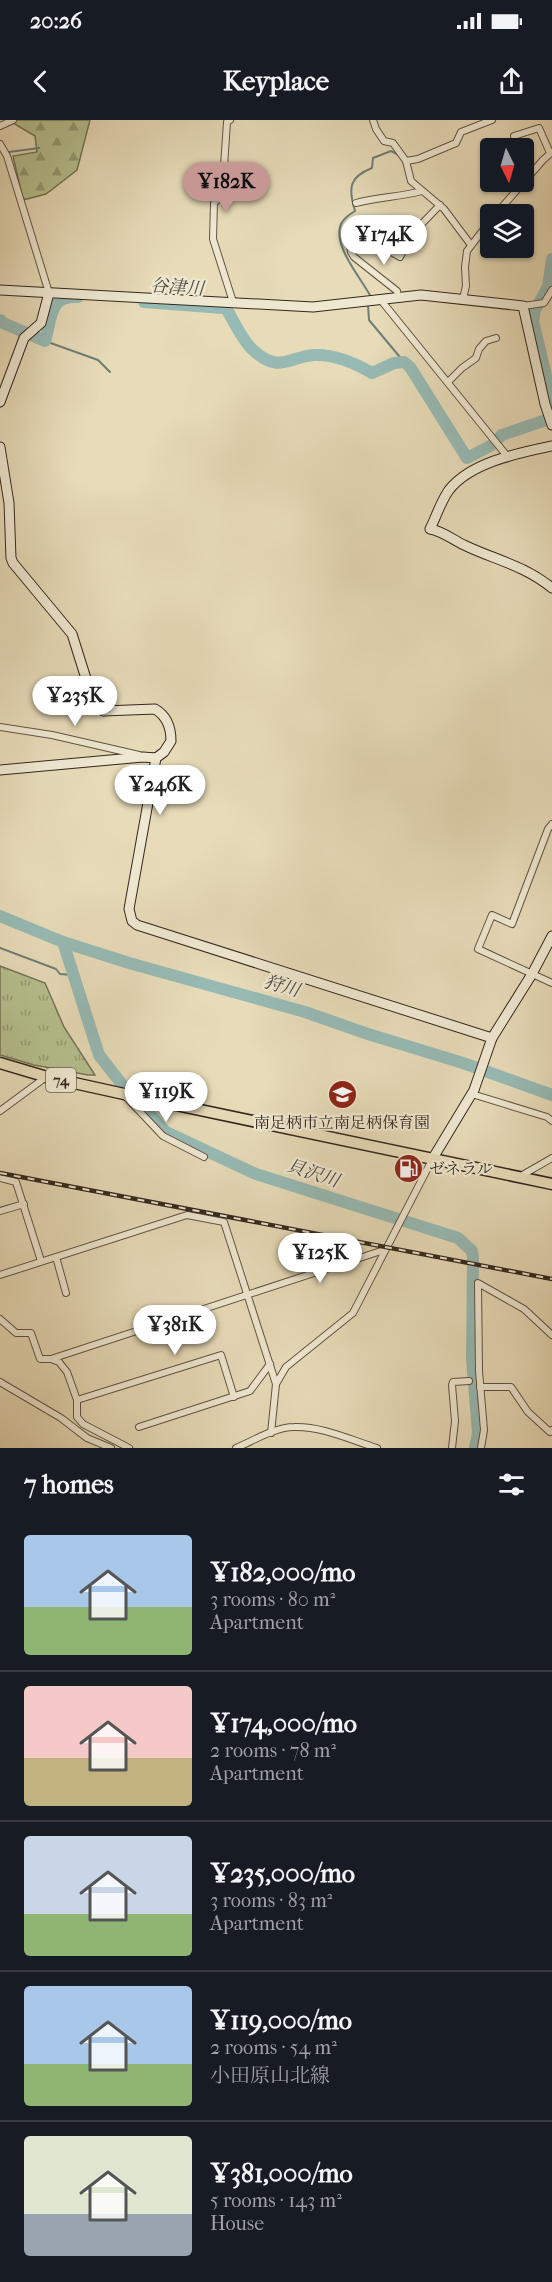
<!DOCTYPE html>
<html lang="en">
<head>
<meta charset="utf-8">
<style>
	body { margin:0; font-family:"IM FELL French Canon","Noto Serif JP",serif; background:#242831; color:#f1f3f6; height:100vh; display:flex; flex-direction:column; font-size:22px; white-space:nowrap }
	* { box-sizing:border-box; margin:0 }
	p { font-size:20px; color:#9ea1a6 }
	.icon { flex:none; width:33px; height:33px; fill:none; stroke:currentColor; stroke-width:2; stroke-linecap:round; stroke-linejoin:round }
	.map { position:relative; height:1328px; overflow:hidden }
	.sheet { display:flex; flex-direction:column; background:#171b24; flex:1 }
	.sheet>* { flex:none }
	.needle { width:39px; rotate:175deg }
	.tools { position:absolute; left:480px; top:18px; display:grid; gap:12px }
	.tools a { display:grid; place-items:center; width:54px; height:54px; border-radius:6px; background:#171b24; box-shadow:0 2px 4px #0004; font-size:30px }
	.price { position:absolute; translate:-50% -51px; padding:0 14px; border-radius:21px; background:#fff; color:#222; font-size:20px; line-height:39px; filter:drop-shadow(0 2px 3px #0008) }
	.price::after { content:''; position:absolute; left:50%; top:36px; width:18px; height:14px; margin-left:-9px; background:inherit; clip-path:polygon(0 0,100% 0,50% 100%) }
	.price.on { background:#c59692; color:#111 }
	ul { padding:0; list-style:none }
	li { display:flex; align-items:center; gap:18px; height:150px; padding:0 24px }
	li+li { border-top:2px solid #363941 }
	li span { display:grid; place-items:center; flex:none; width:168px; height:120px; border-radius:6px; color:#555 }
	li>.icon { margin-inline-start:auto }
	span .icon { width:72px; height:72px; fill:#fffc; stroke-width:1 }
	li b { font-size:26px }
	h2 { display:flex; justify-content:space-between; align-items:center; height:72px; padding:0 24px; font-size:26px }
	.status { display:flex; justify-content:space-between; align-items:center; height:42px; padding:0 30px; background:#171b24; direction:ltr }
	.status svg { height:16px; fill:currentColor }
	header { display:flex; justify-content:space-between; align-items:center; height:78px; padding:0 24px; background:#171b24; font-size:27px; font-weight:700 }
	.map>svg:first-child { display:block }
</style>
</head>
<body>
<div class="status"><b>20:26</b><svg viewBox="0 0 49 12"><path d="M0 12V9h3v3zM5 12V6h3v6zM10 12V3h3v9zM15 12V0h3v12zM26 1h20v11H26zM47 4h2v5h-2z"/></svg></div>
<header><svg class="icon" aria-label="back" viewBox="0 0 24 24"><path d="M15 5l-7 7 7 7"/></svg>Keyplace<svg class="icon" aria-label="share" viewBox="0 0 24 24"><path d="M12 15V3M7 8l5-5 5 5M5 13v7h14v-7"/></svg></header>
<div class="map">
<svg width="552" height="1328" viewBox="0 0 552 1328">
	<defs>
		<pattern id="forest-firs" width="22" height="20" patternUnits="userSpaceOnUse" patternTransform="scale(1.5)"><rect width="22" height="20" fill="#b6c08f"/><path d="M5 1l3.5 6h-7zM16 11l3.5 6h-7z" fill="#959c74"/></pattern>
		<pattern id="park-tufts" width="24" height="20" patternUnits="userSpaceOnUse" patternTransform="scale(1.5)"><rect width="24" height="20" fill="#b6c08f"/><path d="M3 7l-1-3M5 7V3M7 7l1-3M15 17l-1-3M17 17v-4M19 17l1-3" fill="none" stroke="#959c74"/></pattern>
	</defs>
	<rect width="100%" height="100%" fill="#e7dbb8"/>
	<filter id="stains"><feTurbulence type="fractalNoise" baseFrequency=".00333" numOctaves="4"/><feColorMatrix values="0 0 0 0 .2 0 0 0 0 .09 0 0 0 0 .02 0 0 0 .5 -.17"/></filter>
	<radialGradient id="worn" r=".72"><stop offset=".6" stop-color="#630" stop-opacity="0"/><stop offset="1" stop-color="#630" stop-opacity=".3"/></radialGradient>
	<path fill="url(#forest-firs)" stroke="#757456" stroke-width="1.5" d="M8,0h82l-13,50 -31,24 -23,6 -10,-44 24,-4 -2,-16z"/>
	<path fill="url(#park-tufts)" stroke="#757456" stroke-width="1.5" d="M0,846l45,17 19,44 31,48h-7l-54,-10 -34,-10z"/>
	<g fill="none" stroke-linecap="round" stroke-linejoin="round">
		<g stroke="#6f7f78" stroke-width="2">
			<path d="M9,32l30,-4"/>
			<path d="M371,177c-9,-18 -39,-51 -30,-73 3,-6 9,-10 14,-13 -7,-23 -6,-34 17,-43l1,-10 18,-7 10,5"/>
			<path d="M368,185l1,15 35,42"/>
			<path d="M45,221l53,19 12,12"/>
			<path d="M0,828l56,21 4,5 13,1"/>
		</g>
		<g stroke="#97bab4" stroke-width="12">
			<path d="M552,139l-4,28 -13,23 -2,11 19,80"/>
			<path d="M144,182l79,6 4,2c8,13 15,30 26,40 26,24 35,7 61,5 21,-1 41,8 58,18l22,-10 10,-1 6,5 57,91 25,-13 10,-10 44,-15"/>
			<path d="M0,200l3,3 42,18c7,-23 4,-46 33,-44"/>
			<path d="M0,796l63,26 66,21 176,49 63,22 95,29 89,32"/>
			<path d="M63,822l36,113 25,32 42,45 90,42 202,64 14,13 1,7 -1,101 6,74 -3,15"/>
		</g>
		<defs>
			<g id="street">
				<path d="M230,0l-3,2 -5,74 -8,7 -1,36 20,63"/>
				<path d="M373,0l3,9 8,12 9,2 13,18 5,20 33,28 27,36"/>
				<path d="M0,6l13,-6"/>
				<path d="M514,16l25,-8 11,25"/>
				<path d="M0,24l7,12 42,137"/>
				<path d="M406,41l12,-2 38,-16 5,-11 31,-12"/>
				<path d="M356,83c22,-6 44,-6 66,-12"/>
				<path d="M496,94l47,-54 9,-8"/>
				<path d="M349,119l2,13 3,5 43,34 1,5"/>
				<path d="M374,122l26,15 11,-22 29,-30"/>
				<path d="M380,179l127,157"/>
				<path d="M463,179l3,-13 -1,-19 2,-16 23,-30"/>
				<path d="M523,186l21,-3 8,-13"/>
				<path d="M448,262l14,-14 14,-10 3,-9 7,-8 10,-3"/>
				<path d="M0,607l52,8 87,20"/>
				<path d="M552,704l-4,5 -36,95 -20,-9 -14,34 74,34"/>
				<path d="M472,974l75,23 5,4"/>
				<path d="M125,976l38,40 41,21"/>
				<path d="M0,991l46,-34"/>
				<path d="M519,1057l33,-19"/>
				<path d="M0,1058l16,4 25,79"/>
				<path d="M0,1091l24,-7"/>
				<path d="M56,1137l10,36"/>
				<path d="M0,1155l187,-60 37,7 52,162"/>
				<path d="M0,1199l16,14h15l9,26h11l8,3 8,10 10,28v17l6,7 46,24"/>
				<path d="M51,1239l333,-109"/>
				<path d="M0,1262l61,36 26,20 24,10"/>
				<path d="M480,1267h31l17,25 22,20 2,-2"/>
				<path d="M77,1280l144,-45 13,42"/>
				<path d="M139,1307l111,-36 20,-27"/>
				<path d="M271,1313l5,-49 10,-17 67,-54 80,-155"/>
				<path d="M236,1328c17,-7 39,-21 58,-21 28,-1 57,13 83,21"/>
				<path d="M452,1328l3,-27 -3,-36 1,-3 16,-1"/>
				<path d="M481,1328l3,-18 -5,-59 -1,-88 46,26 28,26"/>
			</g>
			<g id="secondary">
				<path d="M0,170l313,17 108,-12 102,11 22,98 7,21"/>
				<path d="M0,282l24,-64 17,-15 8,-30"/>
				<path d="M552,326c-33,7 -81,16 -103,44 -8,11 -13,27 -19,39 12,2 22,10 34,16 31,15 60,20 88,43"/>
				<path d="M0,327l9,56 2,55 2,5 59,71 22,70 9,7 52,-2c12,7 16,18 16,32l-7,11 -8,6 -27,151 3,12 5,4 355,113"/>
				<path d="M0,650l143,-13 13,1"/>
				<path d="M433,1038l41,-68 18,-52 40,-64 20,-38"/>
			</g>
			<path id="primary" d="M0,943l47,14 77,17 428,90"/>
		</defs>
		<use href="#street" stroke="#615444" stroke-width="8"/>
		<use href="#secondary" stroke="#34271e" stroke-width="11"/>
		<use href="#primary" stroke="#34271e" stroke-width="13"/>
		<use href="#street" stroke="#efe8d1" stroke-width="6"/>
		<use href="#secondary" stroke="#efe8d1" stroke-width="9"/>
		<use href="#primary" stroke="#e7dbb8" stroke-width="10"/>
		<defs>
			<path id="rail" d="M0,1053l552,106"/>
		</defs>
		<use href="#rail" stroke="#34271e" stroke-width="4.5"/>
		<use href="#rail" stroke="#efe8d1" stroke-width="2" stroke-dasharray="7" stroke-linecap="butt"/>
	</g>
	<defs>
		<symbol id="school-disc" viewBox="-11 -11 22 22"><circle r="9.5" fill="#8f2418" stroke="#efe8d1"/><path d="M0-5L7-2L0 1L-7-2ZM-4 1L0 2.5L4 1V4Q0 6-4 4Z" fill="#fff"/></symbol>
		<symbol id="fuel-disc" viewBox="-11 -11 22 22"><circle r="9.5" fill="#8f2418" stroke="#efe8d1"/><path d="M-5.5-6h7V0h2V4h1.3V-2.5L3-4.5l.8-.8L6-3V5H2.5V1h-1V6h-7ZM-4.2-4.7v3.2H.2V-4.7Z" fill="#fff"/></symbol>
	</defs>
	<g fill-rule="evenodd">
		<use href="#school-disc" x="326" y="958" width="33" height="33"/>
		<use href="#fuel-disc" x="392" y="1032" width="33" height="33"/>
	</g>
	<g text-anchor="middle" stroke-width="4.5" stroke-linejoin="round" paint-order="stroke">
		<rect fill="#efe8d1" stroke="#6c6154" stroke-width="1.5" x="46" y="948" width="30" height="24" rx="4.5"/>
		<g font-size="15" font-weight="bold" fill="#34271e">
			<text x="61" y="965">74</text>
		</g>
		<g font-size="16" fill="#34271e" stroke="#efe8d1">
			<text x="342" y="1008">南足柄市立南足柄保育園</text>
			<text x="429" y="1054" text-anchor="start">ゼネラル</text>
		</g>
		<g font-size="18" font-style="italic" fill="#4d4c44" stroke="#efe8d1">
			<text transform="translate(177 167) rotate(4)" y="6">谷津川</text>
			<text transform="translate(282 866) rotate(16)" y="6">狩川</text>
			<text transform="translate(313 1053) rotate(18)" y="6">貝沢川</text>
		</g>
	</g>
	<rect width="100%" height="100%" filter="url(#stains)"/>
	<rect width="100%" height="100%" fill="url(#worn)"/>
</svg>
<div class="tools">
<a><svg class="needle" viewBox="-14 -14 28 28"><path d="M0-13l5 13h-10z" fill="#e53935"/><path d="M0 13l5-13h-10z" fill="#9ea1a6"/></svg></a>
<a><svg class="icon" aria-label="layers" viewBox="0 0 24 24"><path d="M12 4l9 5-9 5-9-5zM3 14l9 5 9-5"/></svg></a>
</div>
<b class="price on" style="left:226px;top:93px">¥182K</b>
<b class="price" style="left:384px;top:146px">¥174K</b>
<b class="price" style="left:75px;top:607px">¥235K</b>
<b class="price" style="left:160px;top:696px">¥246K</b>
<b class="price" style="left:166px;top:1003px">¥119K</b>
<b class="price" style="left:320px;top:1164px">¥125K</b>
<b class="price" style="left:175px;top:1236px">¥381K</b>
</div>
<section class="sheet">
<h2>7 homes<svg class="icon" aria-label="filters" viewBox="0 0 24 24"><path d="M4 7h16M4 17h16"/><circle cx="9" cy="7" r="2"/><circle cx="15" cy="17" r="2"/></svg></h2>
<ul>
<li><span style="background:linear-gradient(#a9c7e8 60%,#8fb573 0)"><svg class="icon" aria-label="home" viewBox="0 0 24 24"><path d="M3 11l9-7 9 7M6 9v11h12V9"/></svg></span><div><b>¥182,000/mo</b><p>3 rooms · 80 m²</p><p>Apartment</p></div></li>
<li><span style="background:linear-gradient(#f6c9c9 60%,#c2b280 0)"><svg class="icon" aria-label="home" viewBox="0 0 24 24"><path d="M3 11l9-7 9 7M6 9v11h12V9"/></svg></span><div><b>¥174,000/mo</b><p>2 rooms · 78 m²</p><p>Apartment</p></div></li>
<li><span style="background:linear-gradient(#c9d6e8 65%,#8fb573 0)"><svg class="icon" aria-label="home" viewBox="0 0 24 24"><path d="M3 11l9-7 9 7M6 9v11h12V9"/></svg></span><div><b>¥235,000/mo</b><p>3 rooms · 83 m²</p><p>Apartment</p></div></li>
<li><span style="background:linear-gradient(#a9c7e8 65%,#8fb573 0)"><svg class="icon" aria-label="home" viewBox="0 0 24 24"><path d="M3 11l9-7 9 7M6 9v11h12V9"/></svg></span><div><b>¥119,000/mo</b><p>2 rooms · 54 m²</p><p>小田原山北線</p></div></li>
<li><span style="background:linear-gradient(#dfe7d0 65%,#9aa5b1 0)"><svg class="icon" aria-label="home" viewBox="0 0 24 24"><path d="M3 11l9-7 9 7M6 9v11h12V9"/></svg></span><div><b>¥381,000/mo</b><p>5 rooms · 143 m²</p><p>House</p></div></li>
</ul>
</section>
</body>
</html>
